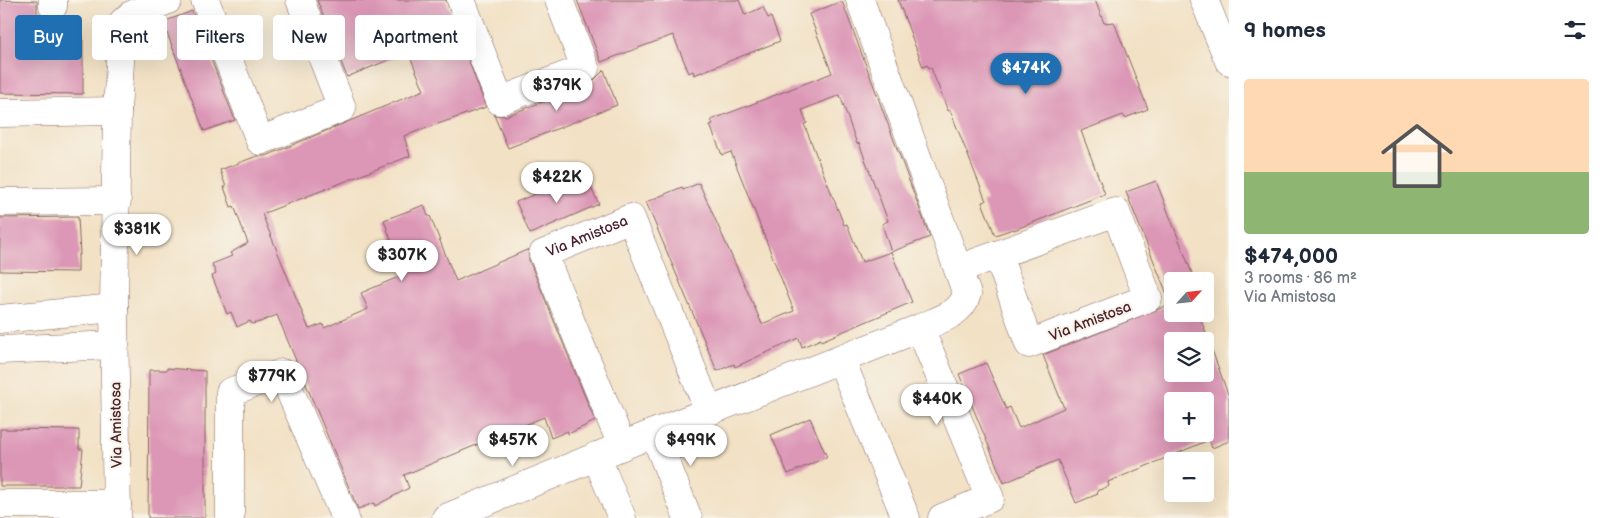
<!DOCTYPE html>
<html lang="en">
<head>
<meta charset="utf-8">
<style>
	body { margin:0; font-family:"Balsamiq Sans",sans-serif; background:#f6f6f7; color:#1f2937; height:100vh; display:flex; flex-direction:column; font-size:19px; white-space:nowrap }
	* { box-sizing:border-box; margin:0 }
	p { font-size:16px; color:#747a83 }
	.icon { flex:none; width:28px; height:28px; fill:none; stroke:currentColor; stroke-width:2; stroke-linecap:round; stroke-linejoin:round }
	.map { position:relative; flex:1; overflow:hidden }
	.details { display:flex; flex-direction:column; background:#fff; width:375px }
	.details>* { flex:none }
	.top-card { position:absolute; left:15px; top:15px; width:475px; height:45px; display:flex; gap:10px }
	.needle { width:32px; rotate:63deg }
	.fabs { position:absolute; left:1164px; top:272px; display:grid; gap:10px }
	.fabs a { display:grid; place-items:center; width:50px; height:50px; border-radius:5px; background:#fff; box-shadow:0 5px 20px #0002; font-size:25px }
	.price { position:absolute; translate:-50% -42px; padding:0 11px; border-radius:18px; background:#fff; color:#222; font-size:16px; line-height:32px; filter:drop-shadow(0 1px 2px #0008) }
	.price::after { content:''; position:absolute; left:50%; top:30px; width:15px; height:11px; margin-left:-8px; background:inherit; clip-path:polygon(0 0,100% 0,50% 100%) }
	.price.current { background:#1f6fb2; color:#fff }
	ul { padding:0; list-style:none }
	li { display:grid; align-content:center; gap:10px; height:265px; padding:0 15px }
	li+li { border-top:1px solid #e0e1e3 }
	li span { display:grid; place-items:center; height:155px; border-radius:5px; color:#555 }
	li>.icon { margin-inline-start:auto }
	span .icon { width:90px; height:90px; fill:#fffc; stroke-width:1 }
	li b { font-size:21px }
	h2 { display:flex; justify-content:space-between; align-items:center; height:60px; padding:0 15px; font-size:21px }
	.tag { padding:0 18px; border-radius:5px; background:#fff; box-shadow:0 5px 20px #0002; font-size:18px; line-height:45px }
	.tag.current { background:#1f6fb2; color:#fff }
	main { display:flex; flex:1; min-height:0 }
	.map>svg:first-child { display:block }
</style>
</head>
<body>
<main>
<div class="map">
<svg width="1229" height="518" viewBox="0 0 1229 518">
	<rect width="100%" height="100%" fill="#f7f3e8"/>
	<filter id="ink" filterUnits="userSpaceOnUse"><feTurbulence type="fractalNoise" baseFrequency=".02" numOctaves="2"/><feDisplacementMap in="SourceGraphic" scale="10" xChannelSelector="R" yChannelSelector="G"/><feConvolveMatrix kernelMatrix="1 2 1 2 8 2 1 2 1" color-interpolation-filters="sRGB"/></filter>
	<filter id="wash" filterUnits="userSpaceOnUse"><feTurbulence type="fractalNoise" baseFrequency=".0096" numOctaves="4" result="noise"/><feDisplacementMap in="SourceGraphic" scale="20" xChannelSelector="R" yChannelSelector="G"/><feGaussianBlur stdDeviation="1.12" result="paint"/><feColorMatrix in="noise" values="0 0 0 0 0 0 0 0 0 0 0 0 0 0 0 0 0 1.4 0 .05"/><feComposite in="paint" operator="in"/></filter>
	<g filter="url(#wash)">
		<rect width="100%" height="100%" fill="#f2e1c5"/>
		<g id="blocks">
			<g fill="#dc96b6" fill-rule="evenodd">
				<path d="M0,0l37,1v34l46,1v58l-83,-1z"/>
				<path d="M317,0h129l40,107 -82,29 6,20 -148,58 47,115 14,-5 1,4 44,-19 -7,-16 42,-18 -19,-55 40,-15 4,11h2l26,65 73,-32v11l66,161 -27,13v-3l-17,7 -7,-21 -140,58 5,13 -34,18 -1,-3 -16,6 -81,-194 -17,7 -8,2 -2,-3 -13,6 -6,-15 -4,2 -15,-38 4,-2 -4,-10 20,-8 -2,-3 18,-10 -14,-37 -3,1 -7,-20h2l-6,-17 37,-14h9l158,-66 -16,-38 -61,25z"/>
				<path d="M577,0h162l6,15 18,-8 5,11 3,-1 9,24 -86,34 -1,-4 -4,2 -16,-38 -72,27z"/>
				<path d="M898,0h197l9,23 10,-1 34,87 -23,9 -2,-3 -42,16 24,63 -91,36 -1,-1 -18,6 -13,-33 4,-1 -36,-91 -2,1 -17,-43h-2l-2,-3 -4,2z"/>
				<path d="M842,1l88,236 -39,15 -9,-28 6,-3 -29,-78 -2,1 -4,-11 -13,-38 -38,15 5,13 -3,1 40,101 3,-1 15,38 29,-10 21,50 -91,39v-2l-19,8 -3,-9 -64,29 -1,-3 -17,7 -71,-169 36,-15 1,3 16,-7 63,141 32,-13 -63,-159 -9,3 -12,-30 3,-1 -2,-4 121,-47 -23,-59z"/>
				<path d="M192,11l43,109 -31,11 -41,-109z"/>
				<path d="M604,70l13,35 -109,43 -14,-33 12,1 85,-33z"/>
				<path d="M584,174l15,30 -69,30 -14,-32z"/>
				<path d="M1156,181l39,100h-23v33h27l30,83v44l-17,7 -3,-8 -101,42 1,4 -12,5 1,3 -22,9 -18,-43 -54,23 -45,-109 27,-11 20,46 4,-2 9,21 45,-20 -21,-53 128,-51 -45,-112zM1172,341h33v33h-33zM1172,401h33v33h-33z"/>
				<path d="M78,217l2,38h-2v17l-78,-1v-53z"/>
				<path d="M167,368l38,3v147h-57l1,-148h18z"/>
				<path d="M810,418l17,39 -39,17 -17,-39z"/>
				<path d="M0,429l79,1v19h4l-4,37h-79z"/>
			</g>
		</g>
	</g>
	<g filter="url(#ink)">
		<use href="#blocks" fill-opacity="0" stroke="#856361" stroke-width="1"/>
		<g fill="none" stroke-linecap="round" stroke-linejoin="round">
			<defs>
				<g id="minor">
					<path d="M53,0v6"/>
					<path d="M205,0l55,141 82,-33 -42,-108"/>
					<path d="M461,0l39,101 85,-33 -26,-68"/>
					<path d="M0,113l117,-2"/>
					<path d="M0,202l117,-1"/>
					<path d="M958,269l158,-57 32,86 -119,46 -31,-89"/>
					<path d="M0,319l114,-11"/>
					<path d="M920,328l70,170 -48,20"/>
					<path d="M0,350l115,-5"/>
					<path d="M841,360l65,158"/>
					<path d="M654,433l34,85"/>
					<path id="s1" d="M622,446l-79,-192 88,-36 78,193"/>
					<path d="M596,456l26,62"/>
					<path d="M0,504h117"/>
					<path d="M117,518l-3,-210 3,-197 5,-82 1,-7 8,-7 37,-15"/>
					<path d="M230,518v-126l52,-19 63,145"/>
					<path d="M446,518l208,-85 266,-105c18,-8 41,-13 47,-34l-107,-294"/>
				</g>
				<path id="major" d="M1204,0l25,61"/>
			</defs>
			<use href="#minor" stroke="#856361" stroke-width="29"/>
			<use href="#major" stroke="#856361" stroke-width="29"/>
			<use href="#minor" stroke="#fff" stroke-width="28"/>
			<use href="#major" stroke="#fff" stroke-width="28"/>
		</g>
	</g>
	<g text-anchor="middle" stroke-width="4" stroke-linejoin="round" paint-order="stroke">
		<g font-size="15" fill="#4a1f2b" stroke="#f7f3e8">
			<text dy="5" stroke="none"><textPath href="#s1" startOffset="255">Via Amistosa</textPath></text>
			<text transform="translate(1090 321) rotate(-21)" y="5">Via Amistosa</text>
			<text transform="translate(116 425) rotate(-91)" y="5">Via Amistosa</text>
		</g>
	</g>
</svg>
<div class="fabs">
<a><svg class="needle" viewBox="-14 -14 28 28"><path d="M0-13l5 13h-10z" fill="#e53935"/><path d="M0 13l5-13h-10z" fill="#747a83"/></svg></a>
<a><svg class="icon" aria-label="layers" viewBox="0 0 24 24"><path d="M12 4l9 5-9 5-9-5zM3 14l9 5 9-5"/></svg></a>
<a>+</a>
<a>−</a>
</div>
<b class="price current" style="left:1026px;top:95px">$474K</b>
<b class="price" style="left:557px;top:112px">$379K</b>
<b class="price" style="left:557px;top:204px">$422K</b>
<b class="price" style="left:137px;top:256px">$381K</b>
<b class="price" style="left:402px;top:282px">$307K</b>
<b class="price" style="left:272px;top:403px">$779K</b>
<b class="price" style="left:937px;top:426px">$440K</b>
<b class="price" style="left:513px;top:467px">$457K</b>
<b class="price" style="left:691px;top:467px">$499K</b>
<div class="top-card">
<a class="tag current">Buy</a>
<a class="tag">Rent</a>
<a class="tag">Filters</a>
<a class="tag">New</a>
<a class="tag">Apartment</a>
</div>
</div>
<section class="details">
<h2>9 homes<svg class="icon" aria-label="filters" viewBox="0 0 24 24"><path d="M4 7h16M4 17h16"/><circle cx="9" cy="7" r="2"/><circle cx="15" cy="17" r="2"/></svg></h2>
<ul>
<li><span style="background:linear-gradient(#ffd9b3 60%,#8fb573 0)"><svg class="icon" aria-label="home" viewBox="0 0 24 24"><path d="M3 11l9-7 9 7M6 9v11h12V9"/></svg></span><div><b>$474,000</b><p>3 rooms · 86 m²</p><p>Via Amistosa</p></div></li>
</ul>
</section>
</main>
</body>
</html>
